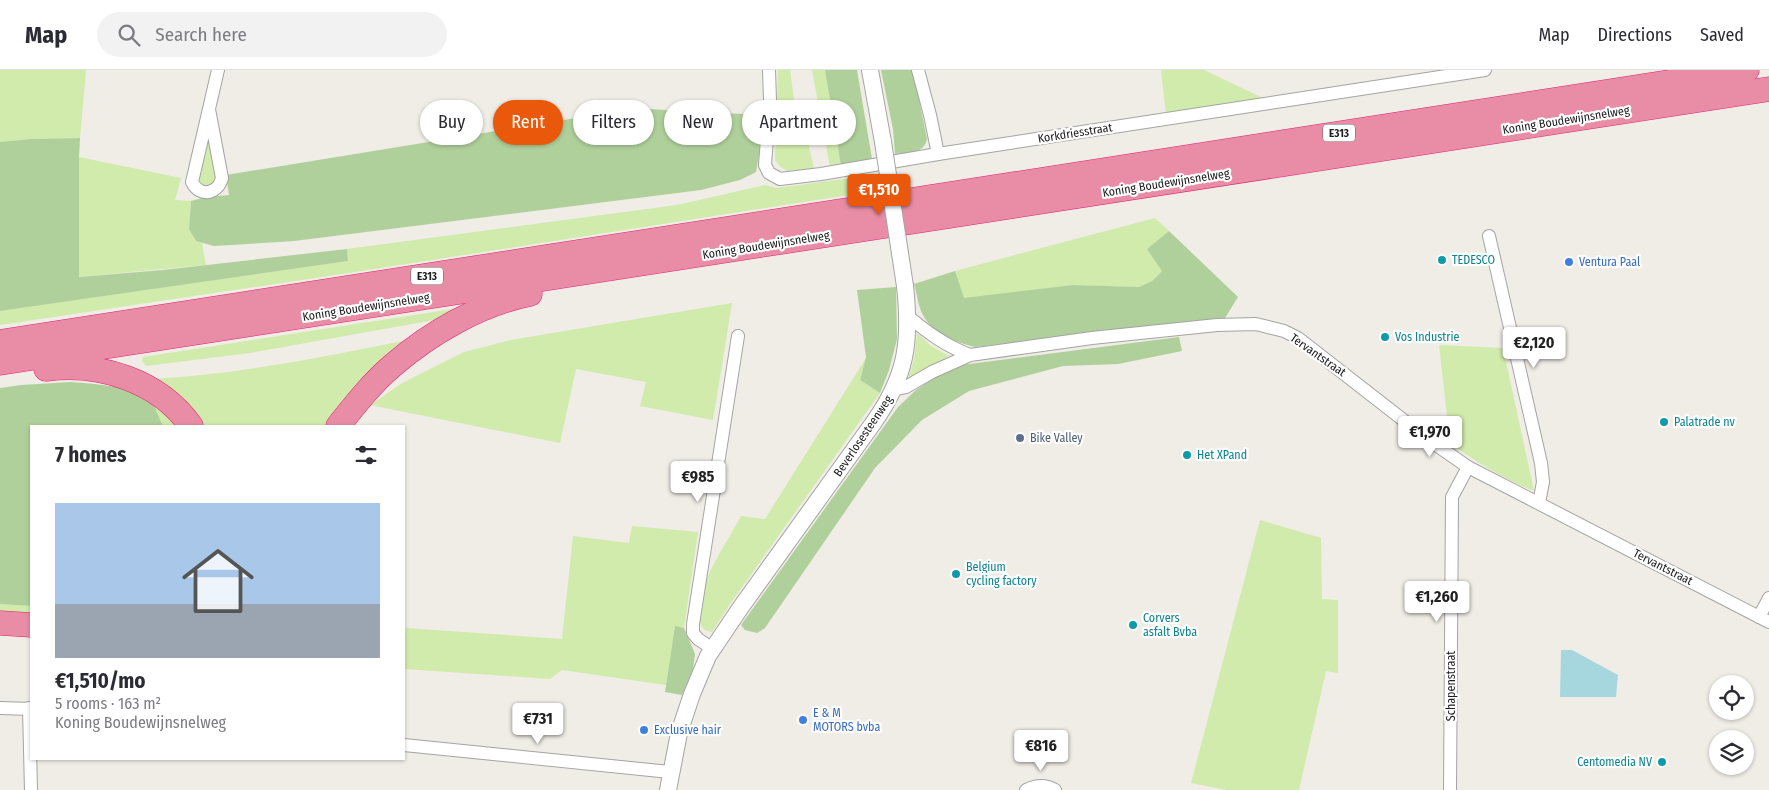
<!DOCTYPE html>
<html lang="en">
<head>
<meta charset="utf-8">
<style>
	body { margin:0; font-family:"Fira Sans Condensed",sans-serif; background:#f2f2f3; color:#2b2b33; height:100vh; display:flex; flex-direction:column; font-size:19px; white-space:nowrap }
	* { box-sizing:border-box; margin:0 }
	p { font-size:16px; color:#7c7c81 }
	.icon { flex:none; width:28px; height:28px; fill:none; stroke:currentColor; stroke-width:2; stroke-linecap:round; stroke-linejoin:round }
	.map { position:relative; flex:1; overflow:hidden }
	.panel { position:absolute; left:30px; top:355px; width:375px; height:335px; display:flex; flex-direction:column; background:#fff; border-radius:0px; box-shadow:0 1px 4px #0004 }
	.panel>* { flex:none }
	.banner { position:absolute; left:420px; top:30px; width:475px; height:45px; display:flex; gap:10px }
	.controls { position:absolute; left:1709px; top:605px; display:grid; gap:10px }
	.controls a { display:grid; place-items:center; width:45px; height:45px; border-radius:50%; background:#fff; box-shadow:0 1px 4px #0004; font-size:25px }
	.price { position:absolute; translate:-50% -42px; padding:0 11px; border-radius:5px; background:#fff; color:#222; font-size:16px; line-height:32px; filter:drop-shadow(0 1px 2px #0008) }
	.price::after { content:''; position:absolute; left:50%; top:30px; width:15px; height:11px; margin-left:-8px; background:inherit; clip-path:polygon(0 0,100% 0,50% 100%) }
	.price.active { background:#ea580c; color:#fff }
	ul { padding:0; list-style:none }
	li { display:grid; align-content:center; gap:10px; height:265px; padding:0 25px }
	li span { display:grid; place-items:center; height:155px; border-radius:0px; color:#555 }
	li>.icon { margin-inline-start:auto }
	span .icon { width:90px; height:90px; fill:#fffc; stroke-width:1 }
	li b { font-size:21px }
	h2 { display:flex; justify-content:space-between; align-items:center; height:60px; padding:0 25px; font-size:21px }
	.chip { padding:0 18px; border-radius:22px; background:#fff; box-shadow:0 1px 4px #0004; font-size:18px; line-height:45px }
	.chip.active { background:#ea580c; color:#fff }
	header { display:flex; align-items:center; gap:30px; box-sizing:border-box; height:70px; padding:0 25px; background:#fff; border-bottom:1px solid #e1e1e2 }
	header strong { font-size:24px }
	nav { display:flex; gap:28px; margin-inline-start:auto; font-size:18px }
	.search { width:350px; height:45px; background:#f2f2f3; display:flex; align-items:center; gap:12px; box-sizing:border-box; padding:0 18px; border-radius:28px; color:#7c7c81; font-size:19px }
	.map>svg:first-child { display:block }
</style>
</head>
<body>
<header>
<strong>Map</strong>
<div class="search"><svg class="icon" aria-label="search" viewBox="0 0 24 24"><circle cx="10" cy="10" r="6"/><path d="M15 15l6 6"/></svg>Search here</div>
<nav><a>Map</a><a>Directions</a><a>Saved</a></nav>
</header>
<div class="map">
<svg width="1769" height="720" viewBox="0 0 1769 720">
	<rect width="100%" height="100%" fill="#f0ece6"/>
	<g fill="#d0ebab">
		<path d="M0,0h86l-6,68 -49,1 -31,3z"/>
		<path d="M778,0h12l7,52 7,2 10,45c-18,4 -27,7 -39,-9z"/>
		<path d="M812,0h13l16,96 -11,1z"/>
		<path d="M1161,0h43l59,28 -97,17z"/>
		<path d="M209,68l9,37 -2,9 -10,3 -4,-2 -3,-6 8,-39z"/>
		<path d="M79,87l102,21 -6,22 16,1 -2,28 7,12 6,2 4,22 -128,12z"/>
		<path d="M874,105l1,16 -526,82 -349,52v-14l348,-50 -1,-12 330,-44 88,-20 11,3z"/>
		<path d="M1155,148l14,13 -22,18 16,21 -11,11 -13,6 -66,-2 -110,14 -8,-28z"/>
		<path d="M732,233l-19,117 -73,-14 6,-24 -70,-13 -16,74 -190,-38 34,-23 60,-30 47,-12z"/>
		<path d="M453,239l1,2 -3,6 -201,36 -104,13 -4,-5 1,-4z"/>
		<path d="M917,263l14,13 18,10 -41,23 6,-20z"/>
		<path d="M417,268l-88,88h-131l-47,-47c90,-5 178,-23 266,-41z"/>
		<path d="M1439,275l64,3 31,143c-32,-13 -56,-28 -84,-48z"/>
		<path d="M866,288l-6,22 20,13 -150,211 -18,28c-4,-1 -7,-1 -10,-5 -7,-9 2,-43 7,-53 9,-20 22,-39 32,-58l24,3z"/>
		<path d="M145,328l35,28h-17z"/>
		<path d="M1260,450l61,18 1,61 16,1v73l-12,-2 -27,119h-72l-36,-7z"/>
		<path d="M632,456l66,6 -14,96 -9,-1 -9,58 -104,-15 -12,9 -146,-10v-24l2,-17 156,11 11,-103 56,7z"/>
		<path d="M0,534l31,2v8l-31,-2z"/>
	</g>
	<g fill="#afd09a">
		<path d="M825,0h32l15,89 -31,7z"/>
		<path d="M881,0h32l14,69c-3,15 -18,13 -32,15l-2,-25z"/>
		<path d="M611,37l151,8 -3,40 -3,17 -16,8 -39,10 -407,51 -80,5 -18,-5 -7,-12 2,-28 15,-4 23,-2 -3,-20 350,-57 3,1 32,-5z"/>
		<path d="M80,68l-1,19v120l84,-7 184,-21 1,12 -348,50v-169l31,-3z"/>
		<path d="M1169,161l69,66 -13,21 -250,29c-20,-5 -42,-13 -52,-32 -5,-9 -6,-21 -9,-31l41,-13 9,27 109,-13 66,2 13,-6 10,-10 -15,-22z"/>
		<path d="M896,217l1,52 -8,31 -9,23 -20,-13 6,-23 -9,-67z"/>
		<path d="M1179,267l3,14 -64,13 -55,2 -94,25 -47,29 -47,48 -110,160 -8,5 -12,-3 -4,-5 157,-218 18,-17 21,-14 24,-11z"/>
		<path d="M71,312c24,2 70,4 84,26 3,6 5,13 8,18h-132v180l-31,-2v-216l21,-3z"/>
		<path d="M675,556l9,2 11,26 -2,15 -11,26 -17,-3z"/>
	</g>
	<path fill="#a6d7df" d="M1561,580h11l46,25 -2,22h-56z"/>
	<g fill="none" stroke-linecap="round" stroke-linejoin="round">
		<defs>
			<g id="minor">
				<path d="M769,0l1,30 -5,65 4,8 11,6 41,-5 117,-20 547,-84"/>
				<path d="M918,0l12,45 8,39"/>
				<path d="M209,39l13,69c-4,16 -22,20 -30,4l26,-112"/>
				<path d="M1489,166l52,227 2,19 -4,21"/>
				<path d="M909,247c19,16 37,29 61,38"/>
				<path d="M893,320l13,-3 26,-15 38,-17 122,-17 125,-13 39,-1 28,7 14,7 131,102 39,27 301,155"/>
				<path d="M1759,547l10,-19"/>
				<path d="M713,579l-15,-10 -5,-6v-9l45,-288"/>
				<path d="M0,638l31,1"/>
				<path d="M29,638l2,82"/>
				<path d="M404,675l266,27"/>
				<path d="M1026,720c10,-5 19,-6 29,0"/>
				<path d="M1450,720l2,-293 16,-30"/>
			</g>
			<g id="tertiary">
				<path d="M870,0l13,72"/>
				<path d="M668,720l11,-57 13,-39 16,-38 33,-49 133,-185c33,-47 37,-81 31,-136"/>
			</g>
			<g id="motorway">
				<path d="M0,272l1747,-272"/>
				<path d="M0,293l1769,-274"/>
				<path d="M46,299c55,-7 113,12 145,57"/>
				<path d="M338,356c17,-21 33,-42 54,-60 38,-33 88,-62 138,-72"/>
				<path d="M0,553l31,2"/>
			</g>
		</defs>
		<use href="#minor" stroke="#a4a4a4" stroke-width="14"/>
		<use href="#tertiary" stroke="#a4a4a4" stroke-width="18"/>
		<use href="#motorway" stroke="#de2374" stroke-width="25"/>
		<use href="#minor" stroke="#fff" stroke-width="12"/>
		<use href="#tertiary" stroke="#fff" stroke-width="16"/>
		<use href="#motorway" stroke="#e98da6" stroke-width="24"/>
		<defs>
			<path id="tertiary-bridge" d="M883,72l22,144"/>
		</defs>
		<use href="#tertiary-bridge" stroke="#a4a4a4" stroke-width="18" stroke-linecap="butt"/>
		<use href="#tertiary-bridge" stroke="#fff" stroke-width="16"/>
	</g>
	<g fill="#0f9aa8" stroke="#fff" stroke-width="2">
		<circle cx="1442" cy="190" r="5"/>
		<circle cx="1385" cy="267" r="5"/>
		<circle cx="1664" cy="352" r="5"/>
		<circle cx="1187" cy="385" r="5"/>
		<circle cx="956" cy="504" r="5"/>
		<circle cx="1133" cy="555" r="5"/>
		<circle cx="1662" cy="692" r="5"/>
	</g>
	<g fill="#3f7fe0" stroke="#fff" stroke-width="2">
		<circle cx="1569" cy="192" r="5"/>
		<circle cx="803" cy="650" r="5"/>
		<circle cx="644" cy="660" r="5"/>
	</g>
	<circle fill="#5c6f8a" stroke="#fff" stroke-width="2" cx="1020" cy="368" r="5"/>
	<g text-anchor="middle" stroke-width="4.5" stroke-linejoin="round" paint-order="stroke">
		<g fill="#fff" stroke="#636363" stroke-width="1">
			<rect x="1323" y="54.5" width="32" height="17" rx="4"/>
			<rect x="411" y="197.5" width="32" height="17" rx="4"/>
		</g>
		<g font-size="11" font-weight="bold" fill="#202020">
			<text x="1339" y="67">E313</text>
			<text x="427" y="210">E313</text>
		</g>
		<g font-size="12" fill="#202020" stroke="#fff">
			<text transform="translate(1566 50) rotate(-9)" y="4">Koning Boudewijnsnelweg</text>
			<text transform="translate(1075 63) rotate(-9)" y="4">Korkdriesstraat</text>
			<text transform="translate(1166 113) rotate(-9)" y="4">Koning Boudewijnsnelweg</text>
			<text transform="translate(766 175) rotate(-9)" y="4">Koning Boudewijnsnelweg</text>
			<text transform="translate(366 237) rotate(-9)" y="4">Koning Boudewijnsnelweg</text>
			<text transform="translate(1318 285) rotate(35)" y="4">Tervantstraat</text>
			<text transform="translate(863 366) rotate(-56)" y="4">Beverlosesteenweg</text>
			<text transform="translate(1663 497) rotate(27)" y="4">Tervantstraat</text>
			<text transform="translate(1451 616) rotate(-90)" y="4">Schapenstraat</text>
		</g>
		<g font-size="12" fill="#0d838f" stroke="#fff" text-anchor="start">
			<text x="1452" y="194">TEDESCO</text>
			<text x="1395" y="271">Vos Industrie</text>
			<text x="1674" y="356">Palatrade nv</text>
			<text x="1197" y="389">Het XPand</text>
			<text x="966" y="501">Belgium<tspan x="966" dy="14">cycling factory</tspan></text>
			<text x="1143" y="552">Corvers<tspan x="1143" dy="14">asfalt Bvba</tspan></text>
			<text x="1652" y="696" text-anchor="end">Centomedia NV</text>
		</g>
		<g font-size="12" fill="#366cbe" stroke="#fff" text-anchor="start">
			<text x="1579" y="196">Ventura Paal</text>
			<text x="813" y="647">E &amp; M<tspan x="813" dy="14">MOTORS bvba</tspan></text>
			<text x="654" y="664">Exclusive hair</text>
		</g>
		<g font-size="12" fill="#4e5e75" stroke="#fff" text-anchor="start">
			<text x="1030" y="372">Bike Valley</text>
		</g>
	</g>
</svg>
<div class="controls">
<a><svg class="icon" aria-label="locate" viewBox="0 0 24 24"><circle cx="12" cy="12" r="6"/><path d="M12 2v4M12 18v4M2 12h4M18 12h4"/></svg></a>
<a><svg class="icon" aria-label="layers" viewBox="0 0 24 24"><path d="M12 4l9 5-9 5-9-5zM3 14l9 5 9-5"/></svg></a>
</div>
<b class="price active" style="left:879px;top:146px">€1,510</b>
<b class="price" style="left:1534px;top:299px">€2,120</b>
<b class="price" style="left:1430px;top:388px">€1,970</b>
<b class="price" style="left:698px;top:433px">€985</b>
<b class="price" style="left:1437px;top:553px">€1,260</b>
<b class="price" style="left:538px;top:675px">€731</b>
<b class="price" style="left:1041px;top:702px">€816</b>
<div class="banner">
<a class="chip">Buy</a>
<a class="chip active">Rent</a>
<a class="chip">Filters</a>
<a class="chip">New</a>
<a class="chip">Apartment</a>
</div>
<section class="panel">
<h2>7 homes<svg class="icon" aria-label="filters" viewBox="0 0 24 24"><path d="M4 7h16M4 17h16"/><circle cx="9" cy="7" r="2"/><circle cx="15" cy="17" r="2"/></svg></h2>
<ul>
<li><span style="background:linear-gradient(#a9c7e8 65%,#9aa5b1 0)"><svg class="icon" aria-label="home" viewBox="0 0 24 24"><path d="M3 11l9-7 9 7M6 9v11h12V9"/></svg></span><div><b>€1,510/mo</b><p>5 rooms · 163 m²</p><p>Koning Boudewijnsnelweg</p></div></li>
</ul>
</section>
</div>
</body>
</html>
